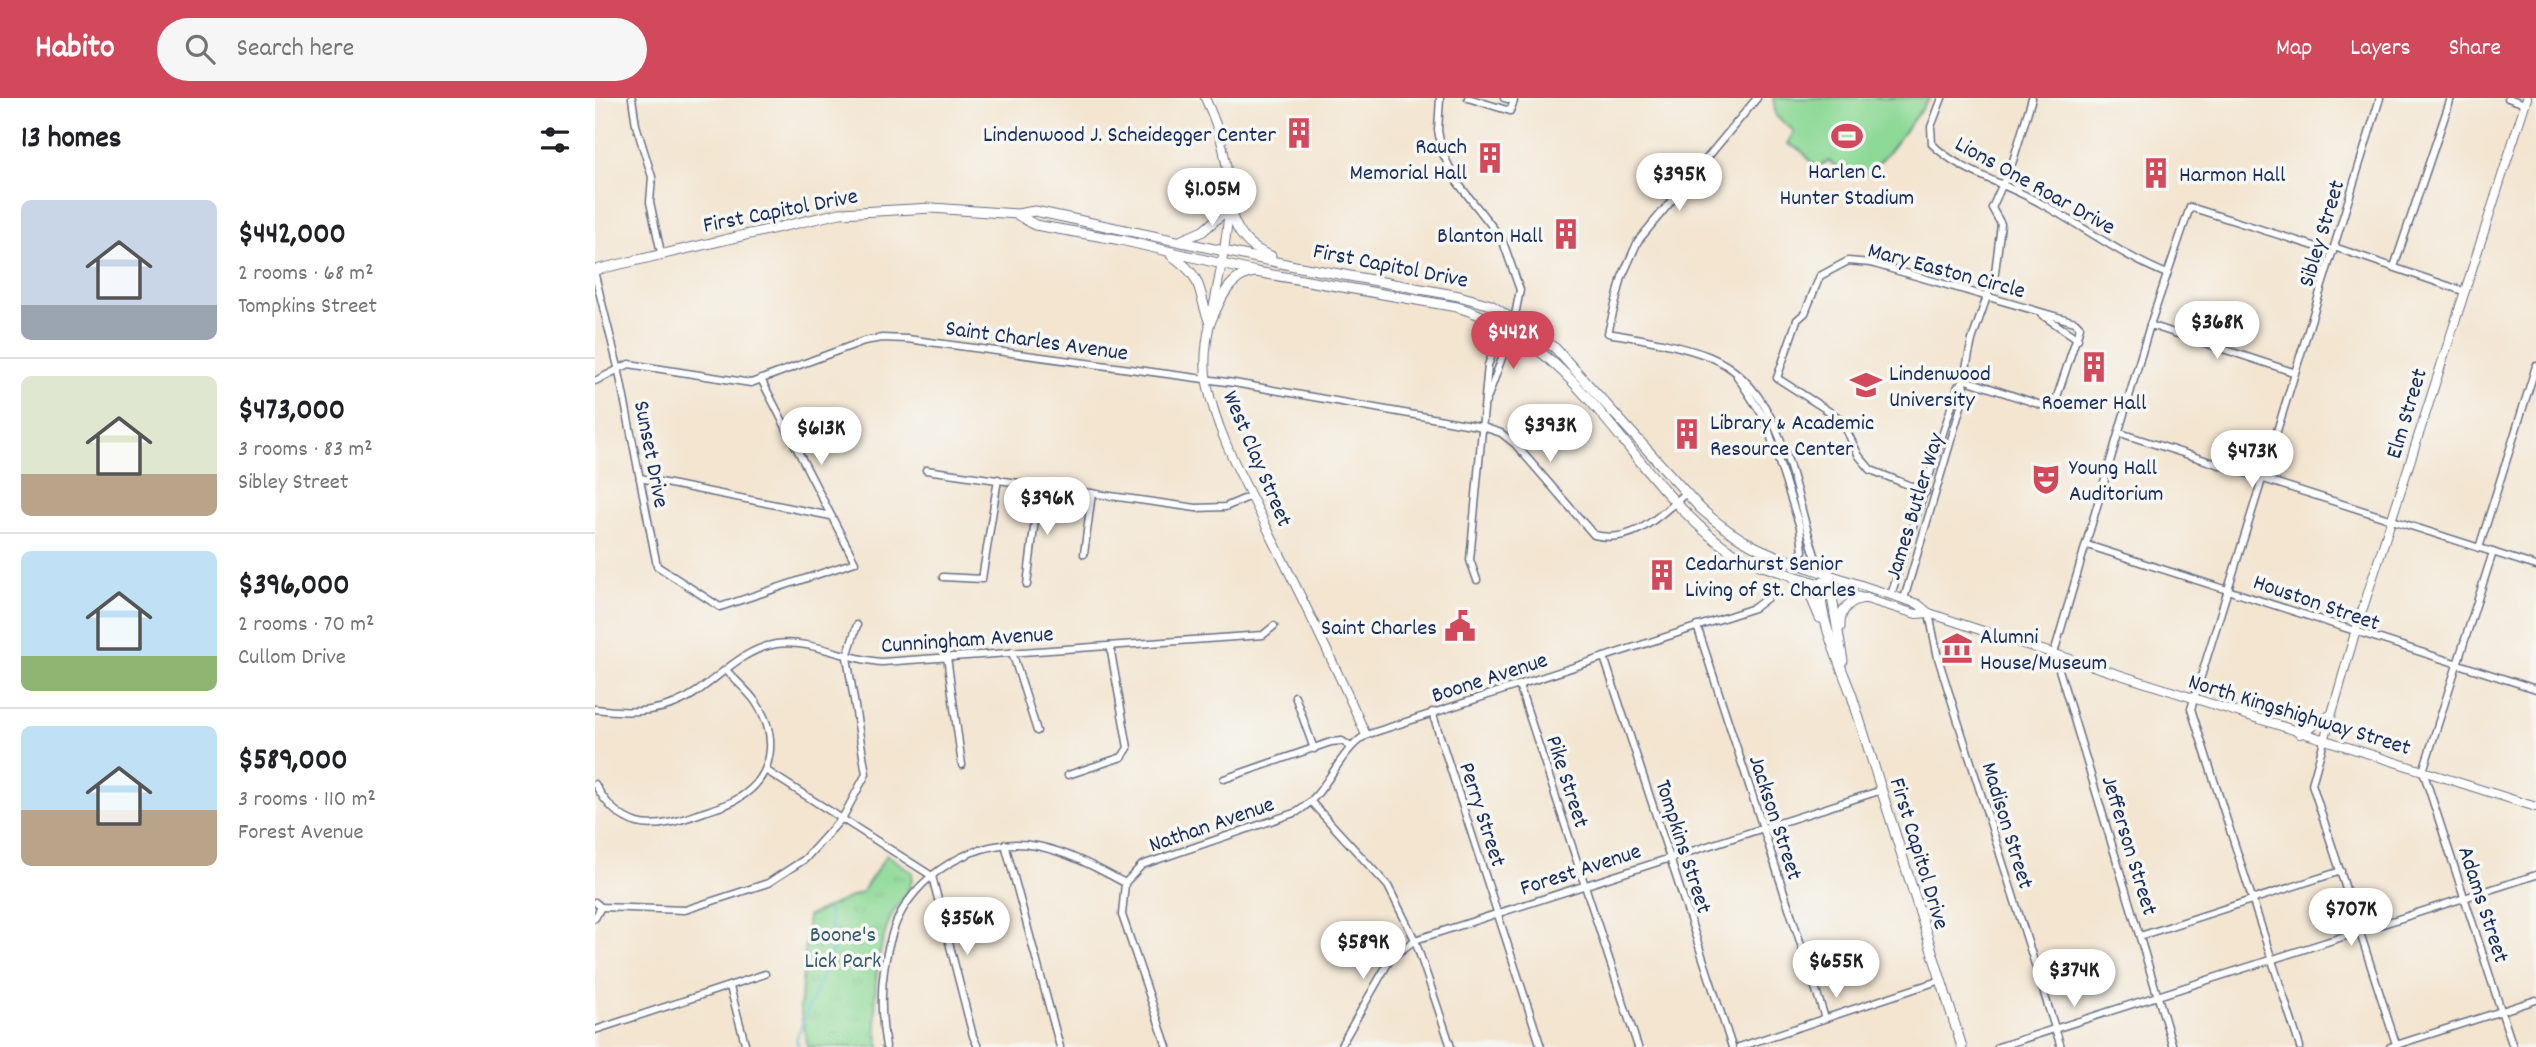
<!DOCTYPE html>
<html lang="en">
<head>
<meta charset="utf-8">
<style>
	body { margin:0; font-family:Dekko,sans-serif; background:#f6f6f6; color:#202124; height:100vh; display:flex; flex-direction:column; font-size:26px; white-space:nowrap }
	* { box-sizing:border-box; margin:0 }
	p { font-size:23px; color:#757577 }
	.icon { flex:none; width:38px; height:38px; fill:none; stroke:currentColor; stroke-width:2; stroke-linecap:round; stroke-linejoin:round }
	.map { position:relative; flex:1; overflow:hidden }
	.sheet { display:flex; flex-direction:column; background:#fff; width:595px }
	.sheet>* { flex:none }
	.price { position:absolute; translate:-50% -60px; padding:0 16px; border-radius:24px; background:#fff; color:#222; font-size:23px; line-height:46px; filter:drop-shadow(0 2px 4px #0008) }
	.price::after { content:''; position:absolute; left:50%; top:42px; width:21px; height:16px; margin-left:-10px; background:inherit; clip-path:polygon(0 0,100% 0,50% 100%) }
	.price.on { background:#d1495b; color:#fff }
	ul { padding:0; list-style:none }
	li { display:flex; align-items:center; gap:21px; height:175px; padding:0 21px }
	li+li { border-top:2px solid #e0e0e0 }
	li span { display:grid; place-items:center; flex:none; width:196px; height:140px; border-radius:10px; color:#555 }
	li>.icon { margin-inline-start:auto }
	span .icon { width:84px; height:84px; fill:#fffc; stroke-width:1 }
	li b { font-size:30px }
	h2 { display:flex; justify-content:space-between; align-items:center; height:84px; padding:0 21px; font-size:30px }
	header { display:flex; align-items:center; gap:42px; box-sizing:border-box; height:98px; padding:0 35px; background:#d1495b; color:#fff }
	header strong { font-size:33px }
	nav { display:flex; gap:38px; margin-inline-start:auto; font-size:24px }
	.search { width:490px; height:63px; background:#f6f6f6; display:flex; align-items:center; gap:18px; box-sizing:border-box; padding:0 24px; border-radius:38px; color:#757577; font-size:26px }
	main { display:flex; flex:1; min-height:0 }
	.map>svg:first-child { display:block }
</style>
</head>
<body>
<header>
<strong>Habito</strong>
<div class="search"><svg class="icon" aria-label="search" viewBox="0 0 24 24"><circle cx="10" cy="10" r="6"/><path d="M15 15l6 6"/></svg>Search here</div>
<nav><a>Map</a><a>Layers</a><a>Share</a></nav>
</header>
<main>
<section class="sheet">
<h2>13 homes<svg class="icon" aria-label="filters" viewBox="0 0 24 24"><path d="M4 7h16M4 17h16"/><circle cx="9" cy="7" r="2"/><circle cx="15" cy="17" r="2"/></svg></h2>
<ul>
<li><span style="background:linear-gradient(#c9d6e8 75%,#9aa5b1 0)"><svg class="icon" aria-label="home" viewBox="0 0 24 24"><path d="M3 11l9-7 9 7M6 9v11h12V9"/></svg></span><div><b>$442,000</b><p>2 rooms · 68 m²</p><p>Tompkins Street</p></div></li>
<li><span style="background:linear-gradient(#dfe7d0 70%,#b9a48a 0)"><svg class="icon" aria-label="home" viewBox="0 0 24 24"><path d="M3 11l9-7 9 7M6 9v11h12V9"/></svg></span><div><b>$473,000</b><p>3 rooms · 83 m²</p><p>Sibley Street</p></div></li>
<li><span style="background:linear-gradient(#bfe0f5 75%,#8fb573 0)"><svg class="icon" aria-label="home" viewBox="0 0 24 24"><path d="M3 11l9-7 9 7M6 9v11h12V9"/></svg></span><div><b>$396,000</b><p>2 rooms · 70 m²</p><p>Cullom Drive</p></div></li>
<li><span style="background:linear-gradient(#bfe0f5 60%,#b9a48a 0)"><svg class="icon" aria-label="home" viewBox="0 0 24 24"><path d="M3 11l9-7 9 7M6 9v11h12V9"/></svg></span><div><b>$589,000</b><p>3 rooms · 110 m²</p><p>Forest Avenue</p></div></li>
</ul>
</section>
<div class="map">
<svg width="1941" height="949" viewBox="0 0 1941 949">
	<defs>
		<pattern id="park-tufts" width="24" height="20" patternUnits="userSpaceOnUse" patternTransform="scale(1.75)"><rect width="24" height="20" fill="#8dd996"/><path d="M3 7l-1-3M5 7V3M7 7l1-3M15 17l-1-3M17 17v-4M19 17l1-3" fill="none" stroke="#79bb84"/></pattern>
	</defs>
	<rect width="100%" height="100%" fill="#f6f6f2"/>
	<filter id="ink" filterUnits="userSpaceOnUse"><feTurbulence type="fractalNoise" baseFrequency=".0143" numOctaves="2"/><feDisplacementMap in="SourceGraphic" scale="14" xChannelSelector="R" yChannelSelector="G"/><feConvolveMatrix kernelMatrix="1 2 1 2 8 2 1 2 1" color-interpolation-filters="sRGB"/></filter>
	<filter id="wash" filterUnits="userSpaceOnUse"><feTurbulence type="fractalNoise" baseFrequency=".00686" numOctaves="4" result="noise"/><feDisplacementMap in="SourceGraphic" scale="28" xChannelSelector="R" yChannelSelector="G"/><feGaussianBlur stdDeviation="1.57" result="paint"/><feColorMatrix in="noise" values="0 0 0 0 0 0 0 0 0 0 0 0 0 0 0 0 0 1.4 0 .05"/><feComposite in="paint" operator="in"/></filter>
	<g filter="url(#wash)">
		<rect width="100%" height="100%" fill="#f3e5d0"/>
		<path fill="#8dd996" stroke="#54847a" stroke-width="2" d="M1178,0h157l-43,56 -18,19 -22,3 -18,-15 -13,7 -14,-17 -14,-7 6,-13 -18,-15z"/>
		<path fill="url(#park-tufts)" stroke="#54847a" stroke-width="2" d="M292,757l25,17c2,20 -15,29 -22,47 -16,42 -18,84 -11,128h-71l-8,-38 8,-93 54,-24z"/>
		<g fill="none" stroke-linecap="round" stroke-linejoin="round">
			<path stroke="#64b9e1" stroke-width="2" d="M204,949l-3,-8 38,-93 -6,-39"/>
		</g>
	</g>
	<g filter="url(#ink)">
		<g fill="none" stroke-linecap="round" stroke-linejoin="round">
			<defs>
				<g id="street">
					<path d="M37,0l4,27 16,52 -2,25 11,51"/>
					<path d="M845,0l-2,32 4,22 15,30 45,57 18,51 -8,40 -26,72"/>
					<path d="M873,0l42,13 4,-10 -10,-3"/>
					<path d="M1162,0l-119,143 -16,36 -14,56c34,6 68,11 100,23 77,30 84,135 108,202l11,15"/>
					<path d="M1347,0l-11,29 1,17c28,28 73,39 108,59 43,23 82,53 127,71"/>
					<path d="M1913,0l17,6"/>
					<path d="M1415,71l9,23"/>
					<path d="M1739,149l129,44"/>
					<path d="M1799,169l57,-169"/>
					<path d="M0,177l23,92 39,199 63,41 135,-45 -94,-183"/>
					<path d="M1447,217l36,24"/>
					<path d="M1555,227l143,47"/>
					<path d="M1142,278l28,43 35,108 3,24 -11,11"/>
					<path d="M0,283l34,-17 122,19 113,-42 18,-3 25,1 327,44 249,44 18,6 14,11 79,91c40,9 64,-18 92,-42"/>
					<path d="M1368,284l9,-42 23,-67 6,-49 -9,-16 21,-47 19,-63"/>
					<path d="M1525,335l416,133"/>
					<path d="M331,372l270,38 29,-1 26,-11"/>
					<path d="M45,380l191,38"/>
					<path d="M1331,394l-55,-22 -12,-14 -18,-37 -64,-41 20,-58 8,-7 15,-37 28,-15 23,2 204,59 5,5 -27,82 -90,-30"/>
					<path d="M1492,447l449,144"/>
					<path d="M1884,450l57,-182"/>
					<path d="M1898,454l-70,219 90,276"/>
					<path d="M489,456l8,-61"/>
					<path d="M348,479l39,2 16,-100"/>
					<path d="M882,482l-7,-20 18,-195 16,-39 10,-8"/>
					<path d="M432,487l12,-99"/>
					<path d="M1296,497l67,-209 5,-3 2,10 -61,206"/>
					<path d="M1334,515l9,45 123,389"/>
					<path d="M1102,528l128,392"/>
					<path d="M417,554l25,79"/>
					<path d="M352,559l15,108"/>
					<path d="M1009,559l128,390"/>
					<path d="M924,587l119,362"/>
					<path d="M700,598l19,53"/>
					<path d="M0,611c36,5 73,4 103,-18 25,-18 47,-42 78,-47 36,-5 70,16 106,18l381,-27 11,-9"/>
					<path d="M837,614l109,335"/>
					<path d="M1729,643l-12,43 85,263"/>
					<path d="M172,673l165,105"/>
					<path d="M473,677l54,-18 6,-9 -18,-102"/>
					<path d="M629,681l107,-37 11,-1 9,6"/>
					<path d="M0,686c9,17 22,33 42,39 20,6 48,-4 67,-11 12,-4 25,-7 35,-14 36,-22 40,-63 16,-97 -8,-11 -20,-21 -29,-31"/>
					<path d="M717,705l76,83 27,54 36,107"/>
					<path d="M410,746l55,203"/>
					<path d="M337,778l41,160 5,11"/>
					<path d="M0,804l6,5 84,3 83,-27 37,-24 38,-42 23,-43 -19,-117 10,-32"/>
					<path d="M0,820l6,-11"/>
					<path d="M1545,838l201,-65"/>
					<path d="M135,889l16,60"/>
					<path d="M0,932l170,-56"/>
					<path d="M291,949c-7,-39 -6,-77 7,-116 18,-56 86,-97 144,-85 31,6 60,22 88,37"/>
					<path d="M572,949l-45,-132 3,-32 17,-18 155,-53c31,-19 39,-58 69,-77l388,-127 13,-10"/>
					<path d="M745,949l51,-89 24,-18 467,-150"/>
					<path d="M1144,949l202,-67"/>
					<path d="M1403,949l538,-172"/>
					<path d="M1578,949l-119,-394 96,-328 40,-118 143,45"/>
					<path d="M1705,949l-109,-338 189,-611"/>
					<path d="M1795,949l146,-47"/>
				</g>
				<g id="secondary">
					<path d="M610,0c35,73 25,125 10,201 -6,27 -13,57 -8,84 10,53 40,103 63,151 33,66 66,133 96,201"/>
					<path d="M1233,476l90,30 11,9 66,22 541,172"/>
					<path d="M1235,490l86,26 13,-1"/>
					<path d="M1705,636l30,-19"/>
					<path d="M1729,643l31,-108 172,-535"/>
				</g>
				<g id="primary">
					<path d="M423,117l17,10 86,15 135,32 201,35c124,37 167,161 261,235 31,25 75,32 112,46"/>
					<path d="M587,142l21,-9 26,-23c8,24 17,39 42,48"/>
					<path d="M576,157c35,24 25,34 39,68"/>
					<path d="M0,172l245,-57 92,-5 85,6 18,-3 260,55 164,30 32,9 64,43 145,160c43,39 74,48 128,66"/>
					<path d="M615,225c9,-21 19,-48 45,-51"/>
					<path d="M1233,476l15,87"/>
					<path d="M1199,480l15,14 11,26"/>
					<path d="M1228,484c-10,24 20,89 29,114l110,351"/>
					<path d="M1245,529c-1,-17 10,-29 28,-29"/>
				</g>
			</defs>
			<use href="#street" stroke="#676f86" stroke-width="9"/>
			<use href="#secondary" stroke="#676f86" stroke-width="10"/>
			<use href="#primary" stroke="#676f86" stroke-width="11"/>
			<use href="#street" stroke="#fff" stroke-width="6"/>
			<use href="#secondary" stroke="#fff" stroke-width="8"/>
			<use href="#primary" stroke="#fff" stroke-width="9"/>
		</g>
	</g>
	<defs>
		<symbol id="building-bare" viewBox="-9 -9 18 18"><path d="M-4-6H4V6H1V3H-1V6H-4ZM-2.5-4.3h1.7v1.8h-1.7ZM.8-4.3h1.7v1.8H.8ZM-2.5-1h1.7V.8h-1.7ZM.8-1h1.7V.8H.8Z" fill="#d1495b" stroke="#f6f6f2" stroke-width="2.5" paint-order="stroke"/></symbol>
		<symbol id="stadium-bare" viewBox="-9 -9 18 18"><path d="M0-5a6.5 5 0 1 0 0 10a6.5 5 0 1 0 0-10ZM-3.5-1.8h7v3.6h-7Z" fill="#d1495b" stroke="#f6f6f2" stroke-width="2.5" paint-order="stroke"/></symbol>
		<symbol id="university-bare" viewBox="-9 -9 18 18"><path d="M0-5L7-2L0 1L-7-2ZM-4 1L0 2.5L4 1V4Q0 6-4 4Z" fill="#d1495b" stroke="#f6f6f2" stroke-width="2.5" paint-order="stroke"/></symbol>
		<symbol id="theatre-bare" viewBox="-9 -9 18 18"><path d="M-5-5.5Q0-4 5-5.5V0Q5 5 0 6Q-5 5-5 0ZM-3.3-2.5H-1v1.5H-3.3ZM1-2.5H3.3v1.5H1ZM-2.8 1Q0 5.5 2.8 1Z" fill="#d1495b" stroke="#f6f6f2" stroke-width="2.5" paint-order="stroke"/></symbol>
		<symbol id="civic-bare" viewBox="-9 -9 18 18"><path d="M-.6-6.5H3V-4.5H.6V-3L4-1V1h2V6H-6V1h2V-1L-.6-3ZM-1.2 2.5V6h2.4V2.5Z" fill="#d1495b" stroke="#f6f6f2" stroke-width="2.5" paint-order="stroke"/></symbol>
		<symbol id="museum-bare" viewBox="-9 -9 18 18"><path d="M0-6L6-3V-2H-6V-3ZM-5-1h2V3h-2ZM-1-1h2V3h-2ZM3-1h2V3H3ZM-6 4H6V6H-6Z" fill="#d1495b" stroke="#f6f6f2" stroke-width="2.5" paint-order="stroke"/></symbol>
	</defs>
	<g fill-rule="evenodd">
		<use href="#building-bare" x="682" y="13" width="44" height="44"/>
		<use href="#stadium-bare" x="1230" y="16" width="44" height="44"/>
		<use href="#building-bare" x="873" y="38" width="44" height="44"/>
		<use href="#building-bare" x="1539" y="53" width="44" height="44"/>
		<use href="#building-bare" x="949" y="114" width="44" height="44"/>
		<use href="#building-bare" x="1477" y="247" width="44" height="44"/>
		<use href="#university-bare" x="1249" y="265" width="44" height="44"/>
		<use href="#building-bare" x="1070" y="314" width="44" height="44"/>
		<use href="#theatre-bare" x="1429" y="359" width="44" height="44"/>
		<use href="#building-bare" x="1045" y="455" width="44" height="44"/>
		<use href="#civic-bare" x="843" y="506" width="44" height="44"/>
		<use href="#museum-bare" x="1340" y="528" width="44" height="44"/>
	</g>
	<g text-anchor="middle" stroke-width="7" stroke-linejoin="round" paint-order="stroke">
		<g font-size="23" fill="#1b2f5e" stroke="#f6f6f2" text-anchor="start">
			<text x="681" y="43" text-anchor="end">Lindenwood J. Scheidegger Center</text>
			<text x="872" y="55" text-anchor="end">Rauch<tspan x="872" dy="26">Memorial Hall</tspan></text>
			<text x="1252" y="80" text-anchor="middle">Harlen C.<tspan x="1252" dy="26">Hunter Stadium</tspan></text>
			<text x="1584" y="83">Harmon Hall</text>
			<text x="948" y="144" text-anchor="end">Blanton Hall</text>
			<text x="1294" y="282">Lindenwood<tspan x="1294" dy="26">University</tspan></text>
			<text x="1499" y="311" text-anchor="middle">Roemer Hall</text>
			<text x="1115" y="331">Library &amp; Academic<tspan x="1115" dy="26">Resource Center</tspan></text>
			<text x="1474" y="376">Young Hall<tspan x="1474" dy="26">Auditorium</tspan></text>
			<text x="1090" y="472">Cedarhurst Senior<tspan x="1090" dy="26">Living of St. Charles</tspan></text>
			<text x="842" y="536" text-anchor="end">Saint Charles</text>
			<text x="1385" y="545">Alumni<tspan x="1385" dy="26">House/Museum</tspan></text>
		</g>
		<g font-size="23" fill="#1b2f5e" stroke="#f6f6f2">
			<text transform="translate(1441 86) rotate(29)" y="8">Lions One Roar Drive</text>
			<text transform="translate(185 111) rotate(-11)" y="8">First Capitol Drive</text>
			<text transform="translate(1725 135) rotate(-73)" y="8">Sibley Street</text>
			<text transform="translate(796 166) rotate(11)" y="8">First Capitol Drive</text>
			<text transform="translate(1352 171) rotate(15)" y="8">Mary Easton Circle</text>
			<text transform="translate(442 241) rotate(8)" y="8">Saint Charles Avenue</text>
			<text transform="translate(1810 315) rotate(-73)" y="8">Elm Street</text>
			<text transform="translate(58 356) rotate(79)" y="8">Sunset Drive</text>
			<text transform="translate(664 360) rotate(67)" y="8">West Clay Street</text>
			<text transform="translate(1318 408) rotate(-73)" y="8">James Butler Way</text>
			<text transform="translate(1722 503) rotate(19)" y="8">Houston Street</text>
			<text transform="translate(372 540) rotate(-4)" y="8">Cunningham Avenue</text>
			<text transform="translate(894 578) rotate(-18)" y="8">Boone Avenue</text>
			<text transform="translate(1705 615) rotate(17)" y="8">North Kingshighway Street</text>
			<text transform="translate(974 683) rotate(72)" y="8">Pike Street</text>
			<text transform="translate(889 716) rotate(72)" y="8">Perry Street</text>
			<text transform="translate(1182 719) rotate(72)" y="8">Jackson Street</text>
			<text transform="translate(616 725) rotate(-19)" y="8">Nathan Avenue</text>
			<text transform="translate(1414 727) rotate(73)" y="8">Madison Street</text>
			<text transform="translate(1536 747) rotate(73)" y="8">Jefferson Street</text>
			<text transform="translate(1090 748) rotate(72)" y="8">Tompkins Street</text>
			<text transform="translate(1326 755) rotate(73)" y="8">First Capitol Drive</text>
			<text transform="translate(985 770) rotate(-18)" y="8">Forest Avenue</text>
			<text transform="translate(1890 806) rotate(72)" y="8">Adams Street</text>
		</g>
		<g font-size="23" fill="#385a6c" stroke="#f6f6f2">
			<text x="248" y="843">Boone's<tspan x="248" dy="26">Lick Park</tspan></text>
		</g>
	</g>
</svg>
<b class="price" style="left:1084px;top:115px">$395K</b>
<b class="price" style="left:617px;top:130px">$1.05M</b>
<b class="price" style="left:1622px;top:263px">$368K</b>
<b class="price on" style="left:918px;top:273px">$442K</b>
<b class="price" style="left:955px;top:366px">$393K</b>
<b class="price" style="left:226px;top:369px">$613K</b>
<b class="price" style="left:1657px;top:392px">$473K</b>
<b class="price" style="left:452px;top:439px">$396K</b>
<b class="price" style="left:1756px;top:850px">$707K</b>
<b class="price" style="left:372px;top:859px">$356K</b>
<b class="price" style="left:768px;top:883px">$589K</b>
<b class="price" style="left:1241px;top:902px">$655K</b>
<b class="price" style="left:1479px;top:911px">$374K</b>
</div>
</main>
</body>
</html>
